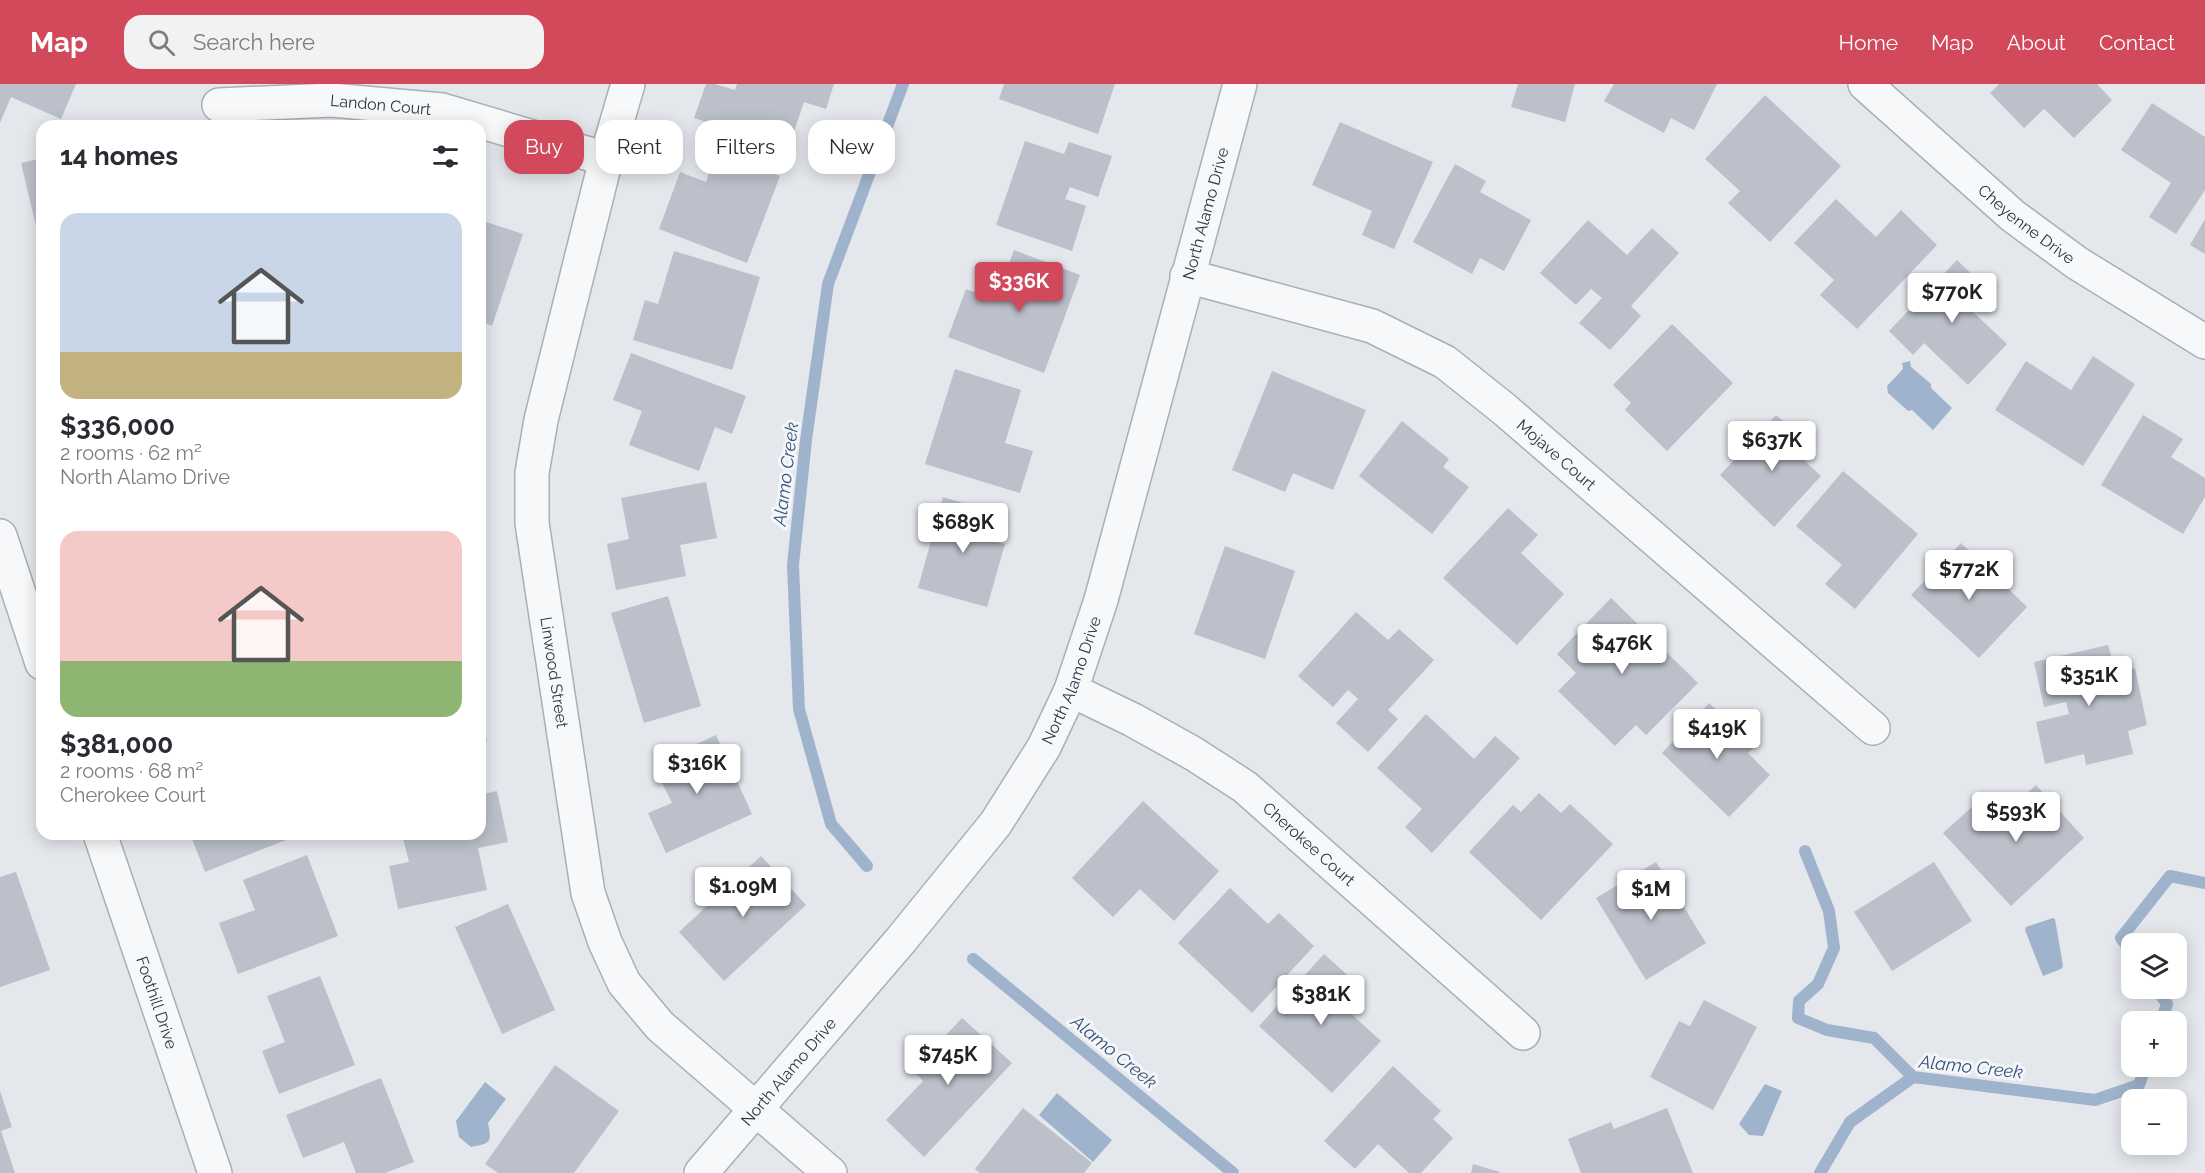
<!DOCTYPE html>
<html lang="en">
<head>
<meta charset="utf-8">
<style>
	body { margin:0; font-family:Raleway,sans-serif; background:#f2f2f3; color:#2b2b33; height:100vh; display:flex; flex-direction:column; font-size:22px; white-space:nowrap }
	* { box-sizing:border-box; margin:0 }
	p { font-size:20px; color:#7c7c81 }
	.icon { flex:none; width:33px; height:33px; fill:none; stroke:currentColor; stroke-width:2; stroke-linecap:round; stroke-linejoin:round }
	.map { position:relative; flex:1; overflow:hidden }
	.panel { position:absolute; left:36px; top:36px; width:450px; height:720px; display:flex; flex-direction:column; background:#fff; border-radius:18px; box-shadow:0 3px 15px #0003 }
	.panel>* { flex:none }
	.banner { position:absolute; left:504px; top:36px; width:570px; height:54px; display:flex; gap:12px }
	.buttons { position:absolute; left:2121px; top:849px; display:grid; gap:12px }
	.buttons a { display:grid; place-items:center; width:66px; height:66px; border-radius:12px; background:#fff; box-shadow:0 3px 15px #0003; font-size:30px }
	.price { position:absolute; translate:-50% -51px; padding:0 14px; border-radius:6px; background:#fff; color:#222; font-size:20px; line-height:39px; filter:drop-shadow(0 2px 3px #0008) }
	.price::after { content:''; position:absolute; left:50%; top:36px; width:18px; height:14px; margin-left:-9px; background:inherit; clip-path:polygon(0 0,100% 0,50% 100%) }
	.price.active { background:#d1495b; color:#fff }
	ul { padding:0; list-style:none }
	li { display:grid; align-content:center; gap:12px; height:318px; padding:0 24px }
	li span { display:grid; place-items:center; height:186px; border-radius:18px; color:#555 }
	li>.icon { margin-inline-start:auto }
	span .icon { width:108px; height:108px; fill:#fffc; stroke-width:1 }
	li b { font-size:26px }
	h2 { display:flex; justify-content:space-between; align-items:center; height:72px; padding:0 24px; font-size:26px }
	.tag { padding:0 21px; border-radius:18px; background:#fff; box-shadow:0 3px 15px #0003; font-size:21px; line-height:54px }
	.tag.active { background:#d1495b; color:#fff }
	header { display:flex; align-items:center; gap:36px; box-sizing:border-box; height:84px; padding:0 30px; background:#d1495b; color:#fff }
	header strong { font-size:28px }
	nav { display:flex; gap:33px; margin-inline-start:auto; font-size:21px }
	.search { width:420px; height:54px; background:#f2f2f3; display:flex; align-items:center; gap:15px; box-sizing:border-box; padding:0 21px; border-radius:18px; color:#7c7c81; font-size:22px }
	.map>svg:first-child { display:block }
</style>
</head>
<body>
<header>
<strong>Map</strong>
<div class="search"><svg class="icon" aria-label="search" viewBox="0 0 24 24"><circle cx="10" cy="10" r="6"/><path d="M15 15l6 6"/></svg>Search here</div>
<nav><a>Home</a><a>Map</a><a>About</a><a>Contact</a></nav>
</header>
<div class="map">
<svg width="2205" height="1089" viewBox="0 0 2205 1089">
	<rect width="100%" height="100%" fill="#e4e7ec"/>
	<g fill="#9fb4cc">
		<path d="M1910,277l1,6 20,17v4l21,20 -19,22 -21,-20 -4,1 -20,-18 -1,-7 16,-17 -1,-6z"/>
		<path d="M2053,834l2,1 8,47 -2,3 -18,7 -18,-46 1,-3z"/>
		<path d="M485,998l21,17 -18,24c4,20 3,20 -17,24l-12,-10 -3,-16z"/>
		<path d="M1765,1000l17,7 -19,45 -14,-1 -10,-11z"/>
		<path d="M1057,1009l55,47 -19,22 -54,-47z"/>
	</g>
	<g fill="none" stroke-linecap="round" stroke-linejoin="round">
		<g stroke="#9fb4cc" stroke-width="12">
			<path d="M1805,767l24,60 5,37 -16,36 -19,17 -1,17 29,12 47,8 39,39"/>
			<path d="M867,782l-36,-42 -32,-115 -6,-144 13,-125 22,-156 75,-200"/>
			<path d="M2132,869l-11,-15 49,-62 35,7"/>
			<path d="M973,875l260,214"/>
			<path d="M2156,904l11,16 -6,18"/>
			<path d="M1820,1089l30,-51 63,-45 182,23 44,-15 7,-19"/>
		</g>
	</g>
	<g fill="#bbc0ca">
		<path d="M0,0h76l-15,35 -50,-22 -11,26z"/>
		<path d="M706,0h9l20,6 2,-6h97l-8,25 -22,-7 -16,47 -94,-31z"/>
		<path d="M1004,0h111l-17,50 -99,-35z"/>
		<path d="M1518,0h57l-10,38 -54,-15z"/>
		<path d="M1614,0h103l-23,46 -23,-12 -7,15 -60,-32z"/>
		<path d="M1999,0h98l15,16 -38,38 -30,-29 -20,19 -34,-35z"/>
		<path d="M1765,11l76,71 -71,76 -42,-39 12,-12 -35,-32z"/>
		<path d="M2152,19l53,34v53l-29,44 -27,-17 22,-34 -50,-33z"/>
		<path d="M1340,38l93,40 -39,87 -32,-14 10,-24 -60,-26z"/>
		<path d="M1025,57l39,13 5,-12 43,14 -14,41 -28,-10 -5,12 21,7 -14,45 -76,-26z"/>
		<path d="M717,67l63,25 -33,87 -88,-34 21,-57 26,10z"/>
		<path d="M42,74v89h-1l-20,-84z"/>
		<path d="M1455,80l31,17 -6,11 51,28 -27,51 -24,-13 -8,16 -59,-32z"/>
		<path d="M1836,115l40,38 25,-27 36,35 -80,84 -37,-34 14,-15 -40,-37z"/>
		<path d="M2205,135v35l-15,-9z"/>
		<path d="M480,136l43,14 -31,92 -12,-5z"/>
		<path d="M1588,136l39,35 25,-27 27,25 -48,53 10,10 -31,34 -31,-27 23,-25 -11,-9 -15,16 -36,-32z"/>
		<path d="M1014,166l66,25 -36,98 -96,-36 18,-48 30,11z"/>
		<path d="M42,167v15l-7,-4z"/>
		<path d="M674,167l86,26 -28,93 -99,-30 12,-40 13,4z"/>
		<path d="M1957,176l34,33 -18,19 34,32 -39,41 -44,-42 -11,12 -24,-24z"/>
		<path d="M1672,240l61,59 -66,68 -42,-41 6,-7 -18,-18z"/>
		<path d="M631,269l115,43 -14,38 -17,-7 -16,44 -70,-26 13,-34 -29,-11z"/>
		<path d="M2093,272l42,28 -52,82 -88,-56 31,-49 45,29z"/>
		<path d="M955,285l66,21 -16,53 28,8 -13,42 -95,-29z"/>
		<path d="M1272,287l94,39 -33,80 -40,-17 -8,19 -53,-22z"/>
		<path d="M1776,331l31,28 -10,11 24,22 -47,51 -54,-52z"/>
		<path d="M2143,331l40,24 -12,18 34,21v19l-22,37 -82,-49z"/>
		<path d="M1402,337l47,38 -6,8 26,20 -37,47 -73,-58z"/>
		<path d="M1843,387l75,63 -63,75 -30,-25 17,-19 -46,-39z"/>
		<path d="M706,398l11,56 -37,7 6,31 -70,14 -9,-46 22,-5 -8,-41z"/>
		<path d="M943,413l57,17 -8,27 13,3 -18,63 -69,-19z"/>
		<path d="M1508,424l30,27 -17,18 43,41 -47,51 -74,-67z"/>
		<path d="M1961,459l66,64 -48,51 -68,-63z"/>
		<path d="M1225,462l70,25 -30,88 -71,-25z"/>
		<path d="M668,512l33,110 -57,17 -33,-110z"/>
		<path d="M1611,514l87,85 -52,52 -10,-10 -21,21 -57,-55 18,-18 -19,-19z"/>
		<path d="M1356,528l32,28 11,-11 35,31 -46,50 10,9 -30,33 -32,-29 22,-24 -10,-9 -15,17 -35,-31z"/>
		<path d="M2108,561l8,28 19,-5 12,57 -19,6 5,23 -47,11 -2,-11 -39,10 -9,-42 33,-8 -3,-12 -22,5 -10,-45z"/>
		<path d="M1709,619l46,43 -7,7 22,22 -41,42 -67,-64z"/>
		<path d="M480,627l7,30 -7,2z"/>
		<path d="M1426,630l48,45 21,-23 25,22 -88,95 -27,-26 17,-18 -45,-41z"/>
		<path d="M716,651l36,79 -86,39 -18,-40 24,-10 -19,-39z"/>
		<path d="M2036,701l48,53 -73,68 -68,-73 30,-27 19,20z"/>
		<path d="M497,707l11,51 -30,6 9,42 -89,19 -9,-43 20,-4 -7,-28h78v-39z"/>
		<path d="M1539,709l22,20 9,-9 43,40 -72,76 -72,-68 44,-47 8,7z"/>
		<path d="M1143,717l76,70 -45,50 -34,-32 -27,28 -41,-39z"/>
		<path d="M190,750h111l-96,38z"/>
		<path d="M307,771l31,81 -100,38 -19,-51 36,-13 -12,-30z"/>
		<path d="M761,772l45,49 -82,76 -45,-49z"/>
		<path d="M1656,778l50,81 -60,37 -50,-82z"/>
		<path d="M1934,778l38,59 -80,50 -38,-59z"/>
		<path d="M16,788l34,98 -50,17v-110z"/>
		<path d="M1230,804l38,36 11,-11 35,33 -62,67 -74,-70z"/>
		<path d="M508,820l47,106 -53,24 -47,-107z"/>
		<path d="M1324,870l30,27 -18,19 45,41 -49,52 -73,-67z"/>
		<path d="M320,892l35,89 -76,29 -17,-43 23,-9 -18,-46z"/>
		<path d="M1704,916l53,27 -44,83 -63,-33 29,-56 11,5z"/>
		<path d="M962,934l50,45 -88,94 -38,-37 37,-39 -10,-11z"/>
		<path d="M555,981l64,46 -45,62h-76l-13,-9z"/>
		<path d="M1393,982l48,45 -8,8 20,19 -32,35h-12l-31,-29 -23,25 -31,-28z"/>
		<path d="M381,994l33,84 -29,11h-29l-12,-31 -41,16 -17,-43z"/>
		<path d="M0,1007l12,36 -11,4 14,42h-15z"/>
		<path d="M1023,1024l69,55 -8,10h-104l-5,-4z"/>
		<path d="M1667,1024l26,65h-112l-13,-34 43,-17 3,7z"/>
		<path d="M1473,1080l27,8v1h-29z"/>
	</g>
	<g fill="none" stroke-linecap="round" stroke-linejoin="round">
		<defs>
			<g id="minor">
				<path id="s1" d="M628,0l-22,75 -65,261 -9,53v50l56,370 17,49 19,41 36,43 170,147"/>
				<path id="s2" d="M1865,0l148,132 64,47 128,79"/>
				<path id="s3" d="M219,21l113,-5 110,10 164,49"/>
				<path id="s4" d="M1187,192l185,50 73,36 59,47 369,319"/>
				<path d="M0,452l42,127"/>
				<path id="s5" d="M1071,606l62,30 61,34 51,33 278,246"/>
				<path id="s6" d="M100,750l115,339"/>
				<path id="s7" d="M701,1089l200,-233 95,-117 48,-76 27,-57 30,-90 139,-516"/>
			</g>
		</defs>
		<use href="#minor" stroke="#a9aeb7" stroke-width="36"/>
		<use href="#minor" stroke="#f7f8fa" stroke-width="33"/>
	</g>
	<g text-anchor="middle" stroke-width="6" stroke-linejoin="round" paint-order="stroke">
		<g font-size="16" fill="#2b3445" stroke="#f4f6f9">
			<text dy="6" stroke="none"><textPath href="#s3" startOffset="162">Landon Court</textPath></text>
			<text dy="6" stroke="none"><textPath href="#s7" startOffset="1106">North Alamo Drive</textPath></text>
			<text dy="6" stroke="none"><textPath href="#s2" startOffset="214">Cheyenne Drive</textPath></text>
			<text dy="6" stroke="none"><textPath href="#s4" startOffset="418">Mojave Court</textPath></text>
			<text dy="6" stroke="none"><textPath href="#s1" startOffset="602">Linwood Street</textPath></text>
			<text dy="6" stroke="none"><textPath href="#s7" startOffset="620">North Alamo Drive</textPath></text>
			<text dy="6" stroke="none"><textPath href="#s5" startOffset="285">Cherokee Court</textPath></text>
			<text dy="6" stroke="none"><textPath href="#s6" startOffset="178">Foothill Drive</textPath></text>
			<text dy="6" stroke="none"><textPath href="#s7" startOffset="134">North Alamo Drive</textPath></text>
		</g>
		<g font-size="18" font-style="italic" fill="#34527a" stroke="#f4f6f9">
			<text transform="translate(786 390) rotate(-83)" y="6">Alamo Creek</text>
			<text transform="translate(1114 968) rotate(39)" y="6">Alamo Creek</text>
			<text transform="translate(1971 983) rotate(6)" y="6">Alamo Creek</text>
		</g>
	</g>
</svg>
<div class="buttons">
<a><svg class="icon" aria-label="layers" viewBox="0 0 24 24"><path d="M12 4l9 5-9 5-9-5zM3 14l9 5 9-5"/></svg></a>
<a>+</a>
<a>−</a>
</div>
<b class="price active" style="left:1019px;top:229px">$336K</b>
<b class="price" style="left:1952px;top:240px">$770K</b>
<b class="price" style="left:1772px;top:388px">$637K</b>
<b class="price" style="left:963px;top:470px">$689K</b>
<b class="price" style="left:1969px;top:517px">$772K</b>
<b class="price" style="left:1622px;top:591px">$476K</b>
<b class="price" style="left:2089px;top:623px">$351K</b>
<b class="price" style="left:1717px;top:676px">$419K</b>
<b class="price" style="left:697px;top:711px">$316K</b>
<b class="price" style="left:2016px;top:759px">$593K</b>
<b class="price" style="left:743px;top:834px">$1.09M</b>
<b class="price" style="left:1651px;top:837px">$1M</b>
<b class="price" style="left:1321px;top:942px">$381K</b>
<b class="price" style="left:948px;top:1002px">$745K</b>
<div class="banner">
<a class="tag active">Buy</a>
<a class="tag">Rent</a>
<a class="tag">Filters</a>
<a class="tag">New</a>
</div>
<section class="panel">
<h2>14 homes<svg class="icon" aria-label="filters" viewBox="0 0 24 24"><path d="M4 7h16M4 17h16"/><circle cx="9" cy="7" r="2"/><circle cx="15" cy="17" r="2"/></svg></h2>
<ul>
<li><span style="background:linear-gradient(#c9d6e8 75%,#c2b280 0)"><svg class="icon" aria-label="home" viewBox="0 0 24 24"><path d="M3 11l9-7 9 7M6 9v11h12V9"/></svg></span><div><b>$336,000</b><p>2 rooms · 62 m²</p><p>North Alamo Drive</p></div></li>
<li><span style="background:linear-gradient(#f6c9c9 70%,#8fb573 0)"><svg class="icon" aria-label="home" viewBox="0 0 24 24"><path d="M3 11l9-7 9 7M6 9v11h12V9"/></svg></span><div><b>$381,000</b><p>2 rooms · 68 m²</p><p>Cherokee Court</p></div></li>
</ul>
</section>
</div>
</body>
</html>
